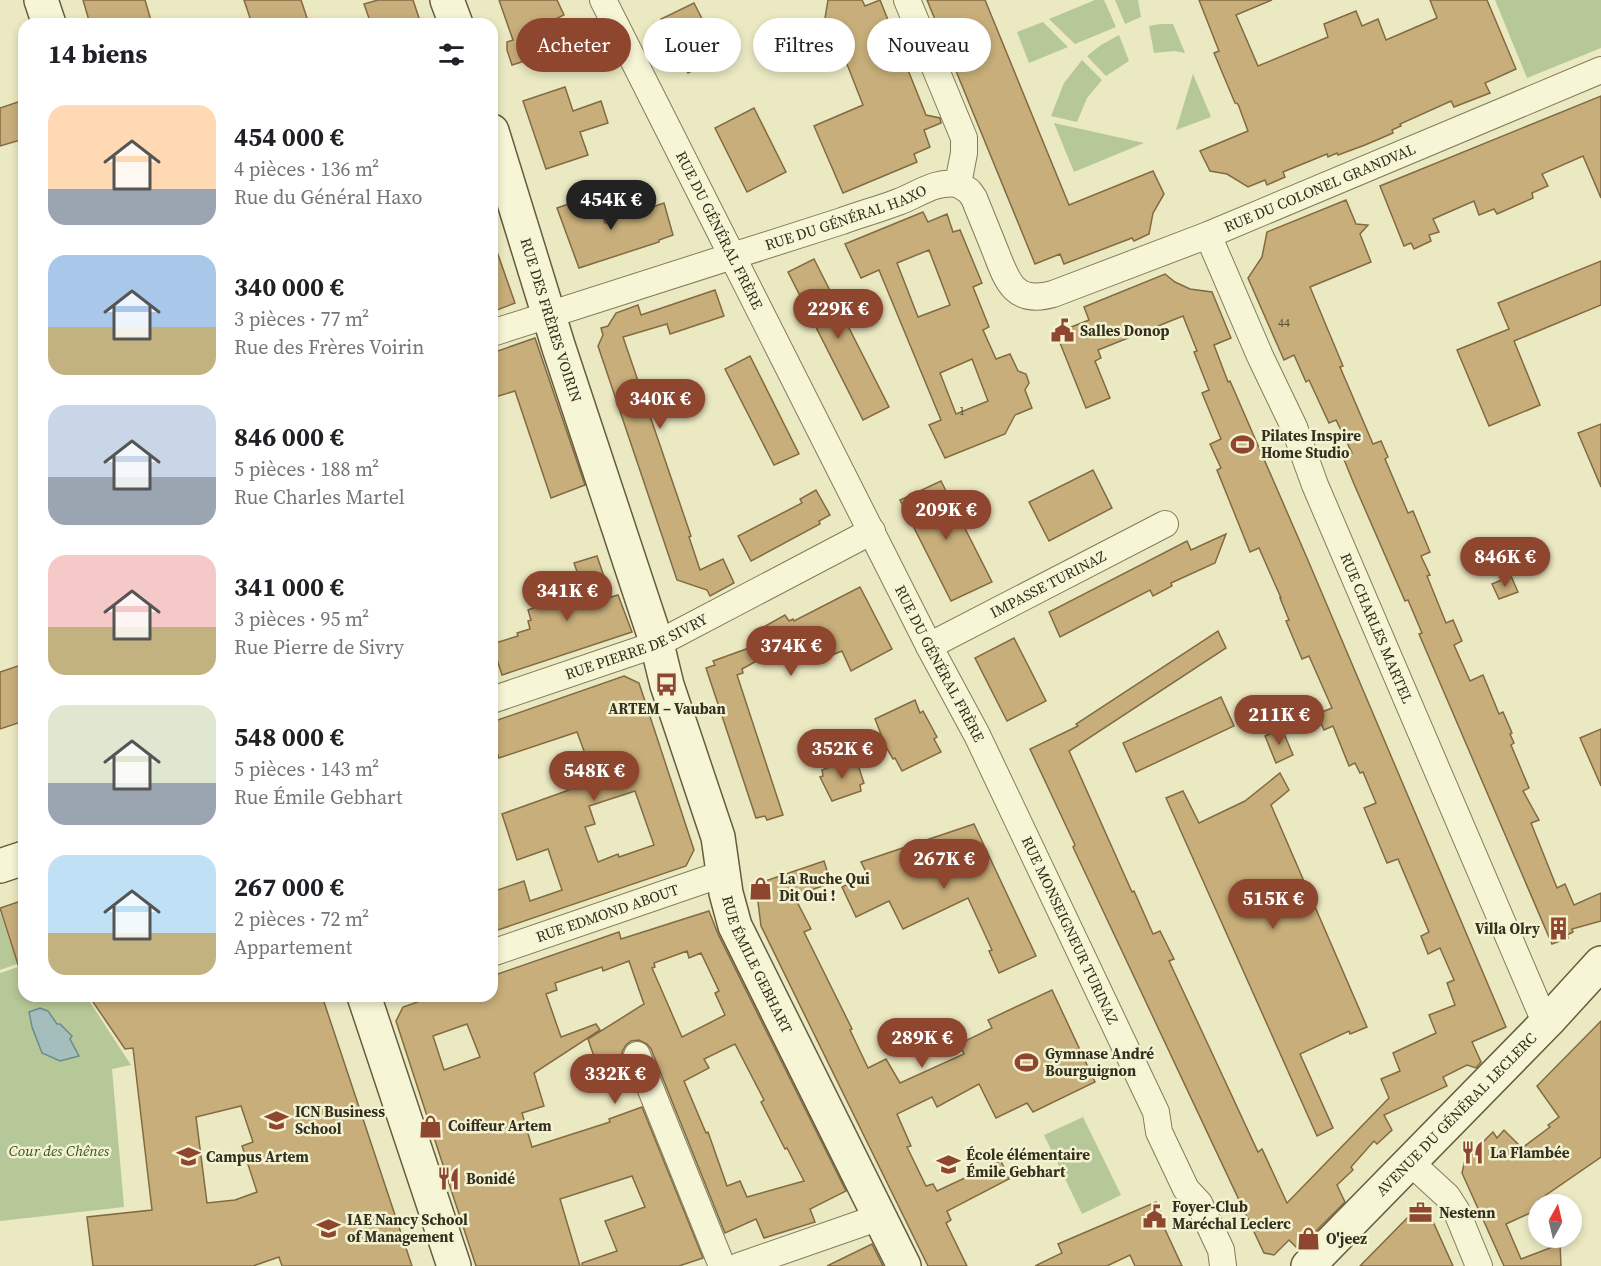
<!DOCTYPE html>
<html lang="fr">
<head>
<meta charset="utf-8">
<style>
	body { margin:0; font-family:"Source Serif 4",serif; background:#f6f6f6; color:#202124; height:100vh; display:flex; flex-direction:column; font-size:22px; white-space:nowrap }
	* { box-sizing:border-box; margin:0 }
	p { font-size:20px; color:#757577 }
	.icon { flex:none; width:33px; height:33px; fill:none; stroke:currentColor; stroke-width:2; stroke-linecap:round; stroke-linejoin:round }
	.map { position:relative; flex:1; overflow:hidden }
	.panel { position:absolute; left:18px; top:18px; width:480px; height:984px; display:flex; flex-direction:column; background:#fff; border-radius:18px; box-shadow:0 3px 9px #0003 }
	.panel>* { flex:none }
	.top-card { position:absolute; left:516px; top:18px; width:570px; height:54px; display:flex; gap:12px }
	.needle { width:39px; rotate:8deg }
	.controls { position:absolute; left:1528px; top:1194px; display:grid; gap:12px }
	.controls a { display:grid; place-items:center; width:54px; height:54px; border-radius:50%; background:#fff; box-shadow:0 3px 9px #0003; font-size:30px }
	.price { position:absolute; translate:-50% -51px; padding:0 14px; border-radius:21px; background:#8f462e; color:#fff; font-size:20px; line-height:39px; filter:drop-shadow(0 2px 3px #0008) }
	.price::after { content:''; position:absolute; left:50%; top:36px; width:18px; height:14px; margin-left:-9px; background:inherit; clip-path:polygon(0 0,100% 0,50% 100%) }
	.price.selected { background:#222; color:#fff }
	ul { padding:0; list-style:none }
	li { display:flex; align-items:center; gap:18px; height:150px; padding:0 30px }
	li span { display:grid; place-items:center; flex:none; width:168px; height:120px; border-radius:18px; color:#555 }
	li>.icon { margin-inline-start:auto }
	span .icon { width:72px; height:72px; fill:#fffc; stroke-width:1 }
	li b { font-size:26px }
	h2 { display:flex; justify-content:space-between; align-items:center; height:72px; padding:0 30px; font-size:26px }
	.pill { padding:0 21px; border-radius:27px; background:#fff; box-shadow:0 3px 9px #0003; font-size:21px; line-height:54px }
	.pill.selected { background:#8f462e; color:#fff }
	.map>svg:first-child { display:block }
</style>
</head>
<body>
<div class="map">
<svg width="1601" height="1266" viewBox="0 0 1601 1266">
	<rect width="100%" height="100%" fill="#ebe9c2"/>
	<g fill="#b6c897">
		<path d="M1095,0h9l12,27 -41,17 -26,-25z"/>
		<path d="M1115,0h23l3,17 -16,7z"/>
		<path d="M1495,0h106v48l-74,30z"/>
		<path d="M1043,22l25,25 -39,16 -12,-31z"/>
		<path d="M1160,24h13l12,29 -10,-2 -21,2 -5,-27z"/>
		<path d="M1119,35l10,26 -23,15 -19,-20 14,-11z"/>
		<path d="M1082,60l20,20 -15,18 -10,24 -26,-6 13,-33z"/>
		<path d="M1193,74l18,43 -35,13z"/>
		<path d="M1054,123l90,20 -70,29z"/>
		<path d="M0,912l17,52 -17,6z"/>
		<path d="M24,965v31h62l45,69 -19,4 12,138 -124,14v-248z"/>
		<path d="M1083,1117l38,78 -39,19 -38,-79z"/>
	</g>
	<path fill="#a4bebd" stroke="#6c8b8b" stroke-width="1.5" d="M40,1008l8,3 9,13h3l12,12 -2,3 9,17 -19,5 -18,-8 -10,-26 -3,-15z"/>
	<g fill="#c7ae7a" stroke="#826b42" stroke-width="1.5" fill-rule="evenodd">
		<path d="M83,0h62l7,24h-62z"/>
		<path d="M244,0h57l8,24h-57z"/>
		<path d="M378,0h35l8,24h-50l-7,-20z"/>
		<path d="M499,0h58l7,15 -19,9 8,28 -41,13 -5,-15v-8l6,-2z"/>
		<path d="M828,0h34l3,6 15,-6 46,115 14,3 1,5 -17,7 6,17 -16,7 3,8 -74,31 -29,-67 49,-21 -18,-46 -23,10 -17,-40 19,-5z"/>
		<path d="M927,0h58l84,205 84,-34 11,23 -11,19 -4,21 -15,7 -2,-3 -68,26 -4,-10 -25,10z"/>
		<path d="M1199,0h73l-36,15 22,51 70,-29 -4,-13 32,-13 6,15 16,-7 8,21 51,-22 -7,-18h57l29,69 -31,14 5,10 -36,14 -3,-6 -51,23 1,2 -9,4 1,3 -28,12 -27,10 -1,-2 -9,4 -1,-3 -44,18 2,5 -18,8 -2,-5 -17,7 -21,-13 -17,-3 -10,-20 48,-20 -10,-27 -3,-1 -21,-50 5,-2z"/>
		<path d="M694,3l27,53 -33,17 -27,-54z"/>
		<path d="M565,87l8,24 28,-10 7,22 -28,9 8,23 -42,14 -23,-68z"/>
		<path d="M1601,96v102l-18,-42 -41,18 6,12 -16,7 1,5 -36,16 -3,-5 -15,6 -5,-14 -41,18 6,13 -10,3 2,6 -17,8 -3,-6 -7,3 -24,-60z"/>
		<path d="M24,100v39l-24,7v-38z"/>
		<path d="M754,108l32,64 -39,20 -32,-64z"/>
		<path d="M594,195l11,28 59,-20 9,32 -14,5v2l-80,26 -22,-60z"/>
		<path d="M1346,200l10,24 12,1 -8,9 11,28 -61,25 33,79 -3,1 33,77 8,-3 7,16 -3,2 23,54 5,-2 17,41 -9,4 9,19 -3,1 19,47 7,-3 9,21 -8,4 16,36 13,-6 16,39 4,-2 9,21 -2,1 4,9 -3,2 18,43 -6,3 16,29 -8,3 26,65 8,-4 9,21 27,-12v28l-29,8 1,3 -6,3 1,3 -16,6 -133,-310 3,-1 -14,-33 -3,1 -51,-117 -11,-27 9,-4 -16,-33 -7,3 -20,-43 -3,2 -12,-27 -10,5 -36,-82 14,-21 5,-25z"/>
		<path d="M923,212l5,10 19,-8 6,18 7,-2 22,53 -9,4 16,40 -6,3 13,29 14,-5 8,17 8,3 3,9 -4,7 7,18 -17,7 -10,19 -60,24 -16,-33 12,-5 -62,-150 -18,8 -16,-34zM929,250l21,55 -32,12 -21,-54zM972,359l16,42 -32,13 -16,-41z"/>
		<path d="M492,246h3l20,57 -23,9z"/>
		<path d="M814,259l75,148 -26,13 -75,-148z"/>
		<path d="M1601,261v44l-87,36 26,64 -51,21 -32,-76 52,-21 -11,-26z"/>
		<path d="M1165,274l10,8 15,7 22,3 19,46 -17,7 14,37 2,-1 77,177 199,469 -34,15 9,20 -5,6 -9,-3 -24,12 4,9 -63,29 8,15 -15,14 -3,-3 -23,26 2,3 -16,15 8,17 -47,47 -9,-9 -15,15 -10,-2 -191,-406 2,-2 -45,-96 48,-23 -2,-2 142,-93 8,17 -157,103 63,141 2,-1 19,43 7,-3 14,28 -5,2 36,77 53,114 4,-3 25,54 102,-105 -8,-19 19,-8 -7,-18 43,-20 -7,-18 26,-10 -8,-22 7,-3 -14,-32 -12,6 -7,-18 8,-4 -31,-73 -11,4 -23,-55 12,-5 -13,-31 -3,1 -5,-10 -6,3 -16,-40 -9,4 -7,-16 15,-6 -23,-52 -7,3 -16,-38 3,-1 -9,-22h1l-22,-50 -9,4 -33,-82 4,-2 -11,-24 11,-5 -19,-46 7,-3 -15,-38 3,-1 -14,-35 -85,34 3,8 -6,3 15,37 -24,10 -30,-75 33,-13 -5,-13z"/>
		<path d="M715,290l9,26 -54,18 -3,-10 -44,13 68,199 -2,1 11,33 23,-11 11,24 -24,13 -3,-6 -30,-10 -79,-234 5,-11 -2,-7 7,-2 8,-13 22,-8 3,10z"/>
		<path d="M535,338l50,147 -34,13 -36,-107 -23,7v-45z"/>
		<path d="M750,356l49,98 -25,11 -49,-96z"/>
		<path d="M1601,424v63l-23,-54z"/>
		<path d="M1093,470l19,38 -63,33 -20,-39z"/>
		<path d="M941,481l51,101 -41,19 -51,-101z"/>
		<path d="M816,490l14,25 -11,6 1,3 -69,37 -13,-25 64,-33 -2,-4z"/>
		<path d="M1226,534l-11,29 -44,20 1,3 -19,10 -3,-6 -90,47 -11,-25 138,-71 4,9z"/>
		<path d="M597,556l14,41 7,-2 14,37 -130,43 -10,-31 26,-8 -1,-3 13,-4 -2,-8 3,-1 -3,-10 23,-9 -3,-8 33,-10 -7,-20z"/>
		<path d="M1511,576l7,16 -19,7 -7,-15z"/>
		<path d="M860,587l32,62 -41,22 -9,-20 -30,12 -10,-19 -28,15 -3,-6 -29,16 1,4 -6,2 46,140 -16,5 -2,-4 -9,2 -50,-150 9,-3 -2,-4 47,-17 -3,-6 4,-2 -3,-6 27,-15 4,6 4,-2 1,2z"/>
		<path d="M1014,638l32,63 -39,20 -32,-63z"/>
		<path d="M24,664v57l-24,8v-57z"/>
		<path d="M624,676l15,7 55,167 -8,16 -194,66v-40l32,-11 6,20 32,-11 -14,-41 -31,11 -15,-46 67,-24 -5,-15 26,-8 -13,-35 -78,26 -1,-3 -6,2v-35zM635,791l19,54 -35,12 -1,-3 -20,8 -13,-35 10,-3 -6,-18z"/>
		<path d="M1221,697l13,29 -98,46 -13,-29z"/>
		<path d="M915,700l5,13 3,-2 14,26 -3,2 7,13 -39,19 -7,-13 -2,1 -7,-12 -11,-28z"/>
		<path d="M1282,729l11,26 -17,8 -11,-27z"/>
		<path d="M1601,729v57l-21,-48z"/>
		<path d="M851,759l2,7 5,-1 6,18 -4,2 1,6 -29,10 -12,-24 3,-1 -1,-6z"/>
		<path d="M1280,773l9,17 -18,15 96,222 -17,7 -1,-3 -49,23 33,74 -16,8 -151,-338 17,-7 16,32 46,-22z"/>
		<path d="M974,824l62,132 -37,17 -10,-22 3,-1 -24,-52 -65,31 -14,-28 -33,16 -14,-30 25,-13 -6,-12z"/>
		<path d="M824,861l7,22 -37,13 17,33 -7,3 48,97 -2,1 18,38 18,-9 14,24 64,-29 -5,-10 33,-16 -4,-8 64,-30 43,92 -62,30 -6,-9 -31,15 -17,-34 -42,23 -5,-10 -35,17 14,32 -4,1 19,39 7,-2 4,7 64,-30 8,18 -62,32 4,9 -5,3 21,43h-39l-167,-340 -4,-32 8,-13z"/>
		<path d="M24,900v74h-3l-21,-66z"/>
		<path d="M709,911l9,23 128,257 -36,18 5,13 -51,16 -8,-19 -31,14 -74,-184 -4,-5 -8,-4 -8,1 -5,4 -4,7 1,9 -23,13 -12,-35 56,-35 -15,-43 -26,10 -1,-4 -47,16 2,7 -11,4 15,43 35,-13 4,6 -66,43 10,33 -22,7 10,34 78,-25 -1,-3 33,-12 61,151 -24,8h-97v-3l35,-12 -12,-30 40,-14 -13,-31 -72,23 20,67h-104l-80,-245 7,-14 31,-11h58v-20l127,-44 2,7zM687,951l2,7 12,-5 18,38 -4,2 10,22 -43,22 -30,-69 3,-1 -1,-4zM467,1024l13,33 -36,13 -11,-34zM735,1044l29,56 -3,2 24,47 2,-1 17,33 -57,16 -7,-16 -13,5 -19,-54 -2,1 -22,-52 25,-13 -5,-9z"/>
		<path d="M89,996h233l90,270h-130l-3,-9 -26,9h-160l-6,-49 65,-7 -19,-162 -8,1zM241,1106l12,36 -11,4 15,46 -22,8 -28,3 -11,-86z"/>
		<path d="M1601,1021v136l-62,43 3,4h-3v5l-33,15 15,35 39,-15 1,22h-57l-42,-93 3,-13 28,-28 4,6 7,-8 18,18 28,-21 -2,-2 11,-8 -22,-31z"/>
		<path d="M1156,1202l10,22 -3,1 19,41h-47l-5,-11 -23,11h-72l27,-13 -4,-9z"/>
		<path d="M1413,1212l17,3 23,51h-93z"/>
		<path d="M872,1244l11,22h-56z"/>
	</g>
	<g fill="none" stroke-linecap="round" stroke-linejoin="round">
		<defs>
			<g id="street">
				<path id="s1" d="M603,0l326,646 48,89 179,377 3,20 27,57 13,14 22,47 2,16"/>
				<path id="s2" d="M907,0l57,138v15l-6,31 11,7 5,7c7,17 14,35 21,52 12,31 19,55 58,44l155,-59 393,-165"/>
				<path id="s3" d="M1208,235l52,121 34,71 21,58 227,530 6,6"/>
				<path id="s4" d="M492,333c117,-38 234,-74 350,-112 19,-7 38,-12 56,-19 22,-8 35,-21 60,-18"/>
				<path id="s5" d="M929,646l236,-122"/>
				<path id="s6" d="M492,700l165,-56 215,-113"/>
				<path id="s7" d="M492,953l230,-79"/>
				<path d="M637,1055l85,211"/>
				<path d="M1410,1162l37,34 9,14 23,56"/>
				<path d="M739,1266l141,-49"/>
			</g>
			<g id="secondary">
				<path d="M41,0l8,24"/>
				<path d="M447,0l9,24"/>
				<path id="s8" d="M492,131l66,214 99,299 10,41 51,152 8,56 9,33 169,340"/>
				<path d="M0,866l24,-8"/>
				<path d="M364,996l90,270"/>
				<path id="s9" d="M1308,1266l240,-245 53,-58"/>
			</g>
		</defs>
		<use href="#street" stroke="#847b5a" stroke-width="28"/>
		<use href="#secondary" stroke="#665c3e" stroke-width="36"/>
		<use href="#street" stroke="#f6f5d5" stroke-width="26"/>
		<use href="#secondary" stroke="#f6f5d5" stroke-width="33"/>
	</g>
	<defs>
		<symbol id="civic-bare" viewBox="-9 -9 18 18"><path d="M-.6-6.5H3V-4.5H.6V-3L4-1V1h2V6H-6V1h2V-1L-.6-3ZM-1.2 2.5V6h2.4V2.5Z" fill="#8f462e" stroke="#f3f2d1" stroke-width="2.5" paint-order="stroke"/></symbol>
		<symbol id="stadium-bare" viewBox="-9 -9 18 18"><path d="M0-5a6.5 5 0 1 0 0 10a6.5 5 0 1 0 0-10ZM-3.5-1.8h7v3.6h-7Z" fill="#8f462e" stroke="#f3f2d1" stroke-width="2.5" paint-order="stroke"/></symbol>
		<symbol id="bus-bare" viewBox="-9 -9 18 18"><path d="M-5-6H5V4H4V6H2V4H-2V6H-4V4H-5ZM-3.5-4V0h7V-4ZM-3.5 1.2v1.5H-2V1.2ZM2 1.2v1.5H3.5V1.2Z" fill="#8f462e" stroke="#f3f2d1" stroke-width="2.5" paint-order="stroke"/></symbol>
		<symbol id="shop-bare" viewBox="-9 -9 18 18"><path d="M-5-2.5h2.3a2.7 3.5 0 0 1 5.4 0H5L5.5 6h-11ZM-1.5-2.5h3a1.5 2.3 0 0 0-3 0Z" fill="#8f462e" stroke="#f3f2d1" stroke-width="2.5" paint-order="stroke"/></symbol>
		<symbol id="building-bare" viewBox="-9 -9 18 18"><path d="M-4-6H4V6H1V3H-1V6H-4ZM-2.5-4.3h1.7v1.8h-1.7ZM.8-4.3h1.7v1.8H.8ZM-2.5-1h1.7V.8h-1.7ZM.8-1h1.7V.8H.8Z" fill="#8f462e" stroke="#f3f2d1" stroke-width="2.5" paint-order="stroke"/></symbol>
		<symbol id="university-bare" viewBox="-9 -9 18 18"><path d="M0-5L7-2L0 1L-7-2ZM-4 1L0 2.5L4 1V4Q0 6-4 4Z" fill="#8f462e" stroke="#f3f2d1" stroke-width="2.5" paint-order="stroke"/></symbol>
		<symbol id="restaurant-bare" viewBox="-9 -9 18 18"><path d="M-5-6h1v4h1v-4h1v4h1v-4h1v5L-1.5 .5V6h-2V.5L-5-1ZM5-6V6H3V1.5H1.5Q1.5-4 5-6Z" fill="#8f462e" stroke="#f3f2d1" stroke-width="2.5" paint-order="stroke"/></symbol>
		<symbol id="school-bare" viewBox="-9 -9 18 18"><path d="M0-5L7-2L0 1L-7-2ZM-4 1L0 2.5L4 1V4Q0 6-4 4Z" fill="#8f462e" stroke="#f3f2d1" stroke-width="2.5" paint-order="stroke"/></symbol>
		<symbol id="office-bare" viewBox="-9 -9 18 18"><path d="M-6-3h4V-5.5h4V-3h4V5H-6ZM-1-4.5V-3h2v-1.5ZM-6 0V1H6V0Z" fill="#8f462e" stroke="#f3f2d1" stroke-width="2.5" paint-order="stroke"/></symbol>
	</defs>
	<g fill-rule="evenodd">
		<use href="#civic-bare" x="1046" y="314" width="33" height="33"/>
		<use href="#stadium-bare" x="1226" y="428" width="33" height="33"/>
		<use href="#bus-bare" x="650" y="668" width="33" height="33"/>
		<use href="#shop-bare" x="744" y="872" width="33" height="33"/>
		<use href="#building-bare" x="1542" y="912" width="33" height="33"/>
		<use href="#stadium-bare" x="1010" y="1046" width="33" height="33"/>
		<use href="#university-bare" x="260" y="1104" width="33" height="33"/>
		<use href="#shop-bare" x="414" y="1110" width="33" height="33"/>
		<use href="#restaurant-bare" x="1456" y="1136" width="33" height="33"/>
		<use href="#university-bare" x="172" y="1140" width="33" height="33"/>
		<use href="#school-bare" x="932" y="1148" width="33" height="33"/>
		<use href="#restaurant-bare" x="432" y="1162" width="33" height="33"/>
		<use href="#office-bare" x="1404" y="1196" width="33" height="33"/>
		<use href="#civic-bare" x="1138" y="1200" width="33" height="33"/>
		<use href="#university-bare" x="312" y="1212" width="33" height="33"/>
		<use href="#shop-bare" x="1292" y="1222" width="33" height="33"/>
	</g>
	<g text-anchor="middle" stroke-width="5" stroke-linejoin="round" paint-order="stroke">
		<g font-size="12" fill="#594f35">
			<text x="1284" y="327">44</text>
			<text x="962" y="415">1</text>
		</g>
		<g font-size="15" fill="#342f1e" stroke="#f3f2d1">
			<text dy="5" stroke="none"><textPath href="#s2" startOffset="645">RUE DU COLONEL GRANDVAL</textPath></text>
			<text dy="5" stroke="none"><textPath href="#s4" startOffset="372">RUE DU GÉNÉRAL HAXO</textPath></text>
			<text dy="5" stroke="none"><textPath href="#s1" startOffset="258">RUE DU GÉNÉRAL FRÈRE</textPath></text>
			<text dy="5" stroke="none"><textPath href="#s8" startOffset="198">RUE DES FRÈRES VOIRIN</textPath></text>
			<text dy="5" stroke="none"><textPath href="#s5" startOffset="134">IMPASSE TURINAZ</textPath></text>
			<text dy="5" stroke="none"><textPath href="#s3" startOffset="428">RUE CHARLES MARTEL</textPath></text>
			<text dy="5" stroke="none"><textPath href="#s6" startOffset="154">RUE PIERRE DE SIVRY</textPath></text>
			<text dy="5" stroke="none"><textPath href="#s1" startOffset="744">RUE DU GÉNÉRAL FRÈRE</textPath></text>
			<text dy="5" stroke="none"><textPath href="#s7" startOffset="122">RUE EDMOND ABOUT</textPath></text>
			<text dy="5" stroke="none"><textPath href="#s1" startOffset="1041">RUE MONSEIGNEUR TURINAZ</textPath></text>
			<text dy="5" stroke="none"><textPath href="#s8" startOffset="876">RUE ÉMILE GEBHART</textPath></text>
			<text dy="5" stroke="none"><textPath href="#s9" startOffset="212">AVENUE DU GÉNÉRAL LECLERC</textPath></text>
		</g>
		<g font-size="15" font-weight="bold" fill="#342f1e" stroke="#f3f2d1" text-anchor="start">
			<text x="1080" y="336">Salles Donop</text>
			<text x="1261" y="441">Pilates Inspire<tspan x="1261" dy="17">Home Studio</tspan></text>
			<text x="667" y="714" text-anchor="middle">ARTEM – Vauban</text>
			<text x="779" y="884">La Ruche Qui<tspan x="779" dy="17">Dit Oui !</tspan></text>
			<text x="1540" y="934" text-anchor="end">Villa Olry</text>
			<text x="1045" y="1059">Gymnase André<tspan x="1045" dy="17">Bourguignon</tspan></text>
			<text x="295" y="1117">ICN Business<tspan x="295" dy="17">School</tspan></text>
			<text x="448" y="1131">Coiffeur Artem</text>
			<text x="1490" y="1158">La Flambée</text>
			<text x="966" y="1160">École élémentaire<tspan x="966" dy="17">Émile Gebhart</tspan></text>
			<text x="206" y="1162">Campus Artem</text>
			<text x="466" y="1184">Bonidé</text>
			<text x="1172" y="1212">Foyer-Club<tspan x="1172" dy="17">Maréchal Leclerc</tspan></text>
			<text x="1439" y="1218">Nestenn</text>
			<text x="347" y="1225">IAE Nancy School<tspan x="347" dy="17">of Management</tspan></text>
			<text x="1326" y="1244">O'jeez</text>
		</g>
		<g font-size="15" font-style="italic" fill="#3a5026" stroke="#f3f2d1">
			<text x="59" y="1156">Cour des Chênes</text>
		</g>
	</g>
</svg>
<div class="controls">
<a><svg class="needle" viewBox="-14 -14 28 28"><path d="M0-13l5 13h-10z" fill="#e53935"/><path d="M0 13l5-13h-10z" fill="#757577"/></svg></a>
</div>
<b class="price selected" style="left:611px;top:231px">454K €</b>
<b class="price" style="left:838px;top:340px">229K €</b>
<b class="price" style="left:660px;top:430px">340K €</b>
<b class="price" style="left:946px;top:541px">209K €</b>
<b class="price" style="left:1505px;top:588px">846K €</b>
<b class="price" style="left:567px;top:622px">341K €</b>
<b class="price" style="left:791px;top:677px">374K €</b>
<b class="price" style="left:1279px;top:746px">211K €</b>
<b class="price" style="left:842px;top:780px">352K €</b>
<b class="price" style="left:594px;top:802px">548K €</b>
<b class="price" style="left:944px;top:890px">267K €</b>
<b class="price" style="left:1273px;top:930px">515K €</b>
<b class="price" style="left:922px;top:1069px">289K €</b>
<b class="price" style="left:615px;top:1105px">332K €</b>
<div class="top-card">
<a class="pill selected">Acheter</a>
<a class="pill">Louer</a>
<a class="pill">Filtres</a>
<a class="pill">Nouveau</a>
</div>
<section class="panel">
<h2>14 biens<svg class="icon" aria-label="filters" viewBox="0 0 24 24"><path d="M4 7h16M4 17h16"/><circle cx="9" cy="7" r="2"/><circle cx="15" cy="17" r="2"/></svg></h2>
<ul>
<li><span style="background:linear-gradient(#ffd9b3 70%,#9aa5b1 0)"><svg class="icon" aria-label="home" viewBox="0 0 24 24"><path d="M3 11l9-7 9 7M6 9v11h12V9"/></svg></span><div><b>454 000 €</b><p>4 pièces · 136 m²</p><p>Rue du Général Haxo</p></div></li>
<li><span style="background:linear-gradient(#a9c7e8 60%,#c2b280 0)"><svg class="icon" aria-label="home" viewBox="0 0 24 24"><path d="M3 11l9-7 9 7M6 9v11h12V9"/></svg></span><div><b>340 000 €</b><p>3 pièces · 77 m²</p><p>Rue des Frères Voirin</p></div></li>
<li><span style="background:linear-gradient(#c9d6e8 60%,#9aa5b1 0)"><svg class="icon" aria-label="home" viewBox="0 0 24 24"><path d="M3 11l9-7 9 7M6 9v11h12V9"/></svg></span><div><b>846 000 €</b><p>5 pièces · 188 m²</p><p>Rue Charles Martel</p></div></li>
<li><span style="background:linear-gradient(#f6c9c9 60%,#c2b280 0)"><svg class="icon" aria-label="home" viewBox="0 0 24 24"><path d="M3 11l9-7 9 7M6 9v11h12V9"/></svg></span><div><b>341 000 €</b><p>3 pièces · 95 m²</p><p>Rue Pierre de Sivry</p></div></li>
<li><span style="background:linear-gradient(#dfe7d0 65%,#9aa5b1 0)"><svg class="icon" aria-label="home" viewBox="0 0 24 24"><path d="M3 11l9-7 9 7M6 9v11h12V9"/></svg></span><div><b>548 000 €</b><p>5 pièces · 143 m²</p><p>Rue Émile Gebhart</p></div></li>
<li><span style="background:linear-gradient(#bfe0f5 65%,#c2b280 0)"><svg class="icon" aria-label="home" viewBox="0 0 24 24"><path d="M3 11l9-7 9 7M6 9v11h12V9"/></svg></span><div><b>267 000 €</b><p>2 pièces · 72 m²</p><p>Appartement</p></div></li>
</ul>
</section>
</div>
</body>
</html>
